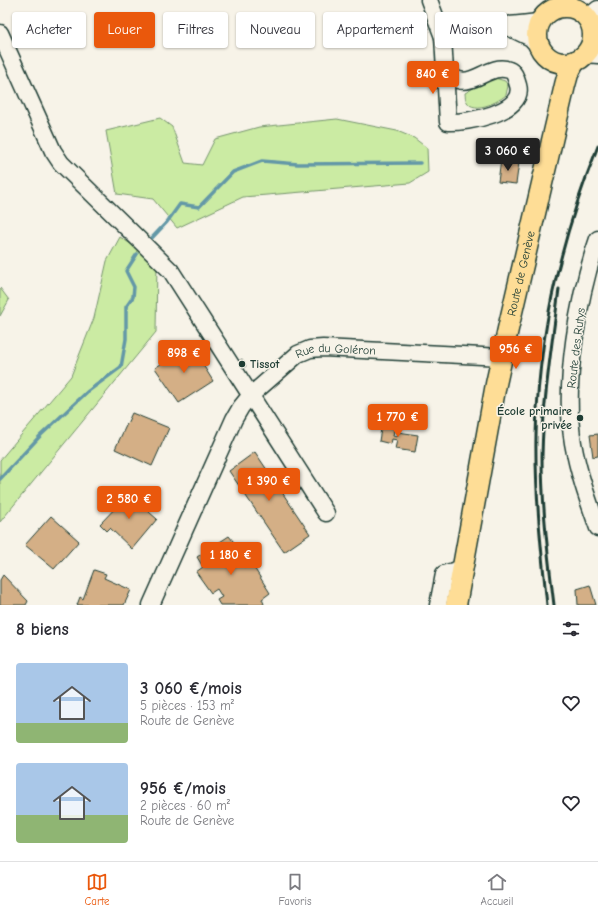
<!DOCTYPE html>
<html lang="fr">
<head>
<meta charset="utf-8">
<style>
	body { margin:0; font-family:"Comic Neue",sans-serif; background:#f7f7f7; color:#2b2b33; height:100vh; display:flex; flex-direction:column; font-size:15px; white-space:nowrap }
	* { box-sizing:border-box; margin:0 }
	p { font-size:13px; color:#7c7c81 }
	.icon { flex:none; width:22px; height:22px; fill:none; stroke:currentColor; stroke-width:2; stroke-linecap:round; stroke-linejoin:round }
	.map { position:relative; height:605px; overflow:hidden }
	.drawer { display:flex; flex-direction:column; background:#fff; flex:1 }
	.drawer>* { flex:none }
	.hud { position:absolute; left:12px; top:12px; width:574px; height:36px; display:flex; gap:8px }
	.price { position:absolute; translate:-50% -34px; padding:0 9px; border-radius:4px; background:#ea580c; color:#fff; font-size:13px; line-height:26px; filter:drop-shadow(0 1px 2px #0008) }
	.price::after { content:''; position:absolute; left:50%; top:24px; width:12px; height:9px; margin-left:-6px; background:inherit; clip-path:polygon(0 0,100% 0,50% 100%) }
	.price.selected { background:#222; color:#fff }
	ul { padding:0; list-style:none }
	li { display:flex; align-items:center; gap:12px; height:100px; padding:0 16px }
	li span { display:grid; place-items:center; flex:none; width:112px; height:80px; border-radius:4px; color:#555 }
	li>.icon { margin-inline-start:auto }
	span .icon { width:48px; height:48px; fill:#fffc; stroke-width:1 }
	li b { font-size:17px }
	h2 { display:flex; justify-content:space-between; align-items:center; height:48px; padding:0 16px; font-size:17px }
	.chip { padding:0 14px; border-radius:4px; background:#fff; box-shadow:0 1px 3px #0004; font-size:14px; line-height:36px }
	.chip.selected { background:#ea580c; color:#fff }
	.tabs { display:flex; justify-content:space-around; align-items:center; height:56px; border-top:1px solid #e1e1e2; background:#fff; font-size:11px; color:#7c7c81 }
	.tabs a { display:grid; justify-items:center; gap:2px }
	.tabs .selected { color:#ea580c }
	.map>svg:first-child { display:block }
</style>
</head>
<body>
<div class="map">
<svg width="598" height="605" viewBox="0 0 598 605">
	<rect width="100%" height="100%" fill="#f7f3e8"/>
	<filter id="ink" filterUnits="userSpaceOnUse"><feTurbulence type="fractalNoise" baseFrequency=".025" numOctaves="2"/><feDisplacementMap in="SourceGraphic" scale="8" xChannelSelector="R" yChannelSelector="G"/><feConvolveMatrix kernelMatrix="1 2 1 2 8 2 1 2 1" color-interpolation-filters="sRGB"/></filter>
	<g filter="url(#ink)">
		<g fill="#cbeba3" stroke="#75946c">
			<path d="M495,78l10,3 3,5 -2,9c-10,9 -41,23 -41,-2l12,-7z"/>
			<path d="M160,118l12,9 13,36 17,2 13,-26 44,-12 78,-8 60,12 17,7 13,10 1,24 -18,11 -167,14 -66,31 -24,-29 -36,-5 -11,-63z"/>
			<path d="M120,237l37,24 -1,71 -156,190v-62l71,-84 23,-58 13,-57z"/>
			<path d="M0,288l9,12 -9,16z"/>
		</g>
		<g fill="none" stroke-linecap="round" stroke-linejoin="round">
			<g stroke="#6498a7" stroke-width="3.5">
				<path d="M149,241l18,-19 13,-18 19,3 34,-35 29,-11 36,3 122,-1"/>
				<path d="M0,479l41,-44 46,-43 34,-25 5,-28v-32l7,-10 1,-10 -8,-16 11,-17"/>
			</g>
		</g>
		<g fill="#d4af86" stroke="#1f3d34">
			<path d="M501,159l18,3 -3,22 -18,-2z"/>
			<path d="M190,344l23,37 -34,22 -24,-35z"/>
			<path d="M242,359l4,7 -4,2 -4,-6z"/>
			<path d="M132,413l37,15 -17,38 -37,-17z"/>
			<path d="M382,423l13,2 -2,11 4,1 1,-5 20,3 -3,17 -20,-3 2,-9 -5,-1 -1,5 -12,-3z"/>
			<path d="M598,434v22l-5,1 -3,-22z"/>
			<path d="M255,452l55,82 -26,18 -55,-81z"/>
			<path d="M125,491l32,28 -25,30 -22,-21 -3,3 -7,-7 21,-22 -3,-3z"/>
			<path d="M51,516l28,25 -25,28 -29,-24z"/>
			<path d="M229,536l8,10 -5,3 12,18 7,-4 19,30 -8,6 2,5 -1,1h-43l-3,-5 5,-3 -5,-8 -6,4 -15,-21 7,-5 -6,-10z"/>
			<path d="M94,570l12,4 -2,4 27,12 -7,15h-47l3,-8 3,2z"/>
			<path d="M3,575l25,26 -2,4h-26v-25z"/>
			<path d="M590,585l6,20h-18l-1,-16z"/>
		</g>
		<g fill="none" stroke-linecap="round" stroke-linejoin="round">
			<defs>
				<g id="minor">
					<path d="M429,0l14,37 5,85c18,1 78,-9 70,-37 -2,-6 -3,-13 -9,-15 -23,-9 -43,30 -64,-2"/>
					<path d="M587,18l11,-9"/>
					<path d="M506,26l25,12 10,11"/>
					<path d="M0,33l53,118 8,12 110,108 155,242"/>
					<path d="M593,33l5,4"/>
					<path d="M443,37c12,-4 24,-8 36,-10 21,-2 42,-2 62,-6"/>
					<path d="M585,54l13,1"/>
					<path d="M598,239c-20,57 -35,145 -25,204 5,29 15,57 25,85"/>
					<path id="s1" d="M151,605l83,-186 7,-12 9,-11 48,-42 12,-5 13,-1 179,9"/>
					<path d="M438,605l6,-31 19,-6"/>
				</g>
				<g id="major">
					<circle cx="565" cy="35" r="28"/>
					<path id="s2" d="M456,605l40,-221 12,-55 57,-244 3,-11 7,-13"/>
				</g>
			</defs>
			<use href="#minor" stroke="#1f3d34" stroke-width="19"/>
			<use href="#major" stroke="#1f3d34" stroke-width="23"/>
			<use href="#minor" stroke="#f7f3e8" stroke-width="16"/>
			<use href="#major" stroke="#fedd96" stroke-width="20"/>
			<g stroke="#1f3d34" stroke-width="3">
				<path d="M547,605c-6,-56 -12,-113 -11,-170 2,-99 25,-197 62,-289"/>
				<path d="M554,605c-6,-49 -12,-99 -12,-149 1,-56 10,-112 17,-167"/>
			</g>
		</g>
	</g>
	<g fill="#1f3d34" stroke="#f7f3e8" stroke-width="1.5">
		<circle cx="242" cy="364" r="4"/>
		<circle cx="580" cy="418" r="4"/>
	</g>
	<g text-anchor="middle" stroke-width="3" stroke-linejoin="round" paint-order="stroke">
		<g font-size="12" fill="#1f3d34" stroke="#f7f3e8">
			<text dy="4" stroke="none"><textPath href="#s2" startOffset="338">Route de Genève</textPath></text>
			<text transform="translate(576 348) rotate(-83)" y="4">Route des Rutys</text>
			<text dy="4" stroke="none"><textPath href="#s1" startOffset="334">Rue du Goléron</textPath></text>
		</g>
		<g font-size="12" font-weight="bold" fill="#1f3d34" stroke="#f7f3e8" text-anchor="start">
			<text x="250" y="368">Tissot</text>
			<text x="572" y="415" text-anchor="end">École primaire<tspan x="572" dy="14">privée</tspan></text>
		</g>
	</g>
</svg>
<b class="price" style="left:433px;top:95px">840 €</b>
<b class="price selected" style="left:508px;top:172px">3 060 €</b>
<b class="price" style="left:516px;top:370px">956 €</b>
<b class="price" style="left:184px;top:374px">898 €</b>
<b class="price" style="left:398px;top:438px">1 770 €</b>
<b class="price" style="left:269px;top:502px">1 390 €</b>
<b class="price" style="left:129px;top:520px">2 580 €</b>
<b class="price" style="left:231px;top:576px">1 180 €</b>
<div class="hud">
<a class="chip">Acheter</a>
<a class="chip selected">Louer</a>
<a class="chip">Filtres</a>
<a class="chip">Nouveau</a>
<a class="chip">Appartement</a>
<a class="chip">Maison</a>
</div>
</div>
<section class="drawer">
<h2>8 biens<svg class="icon" aria-label="filters" viewBox="0 0 24 24"><path d="M4 7h16M4 17h16"/><circle cx="9" cy="7" r="2"/><circle cx="15" cy="17" r="2"/></svg></h2>
<ul>
<li><span style="background:linear-gradient(#a9c7e8 75%,#8fb573 0)"><svg class="icon" aria-label="home" viewBox="0 0 24 24"><path d="M3 11l9-7 9 7M6 9v11h12V9"/></svg></span><div><b>3 060 €/mois</b><p>5 pièces · 153 m²</p><p>Route de Genève</p></div><svg class="icon" aria-label="heart" viewBox="0 0 24 24"><path d="M12 20l-8-8c-3-5 5-10 8-4 3-6 11-1 8 4z"/></svg></li>
<li><span style="background:linear-gradient(#a9c7e8 65%,#8fb573 0)"><svg class="icon" aria-label="home" viewBox="0 0 24 24"><path d="M3 11l9-7 9 7M6 9v11h12V9"/></svg></span><div><b>956 €/mois</b><p>2 pièces · 60 m²</p><p>Route de Genève</p></div><svg class="icon" aria-label="heart" viewBox="0 0 24 24"><path d="M12 20l-8-8c-3-5 5-10 8-4 3-6 11-1 8 4z"/></svg></li>
</ul>
</section>
<nav class="tabs">
<a class="selected"><svg class="icon" aria-label="map" viewBox="0 0 24 24"><path d="M3 6l6-2 6 2 6-2v14l-6 2-6-2-6 2zM9 4v14M15 6v14"/></svg>Carte</a>
<a><svg class="icon" aria-label="saved" viewBox="0 0 24 24"><path d="M7 4h10v16l-5-4-5 4z"/></svg>Favoris</a>
<a><svg class="icon" aria-label="home" viewBox="0 0 24 24"><path d="M3 11l9-7 9 7M6 9v11h12V9"/></svg>Accueil</a>
</nav>
</body>
</html>
